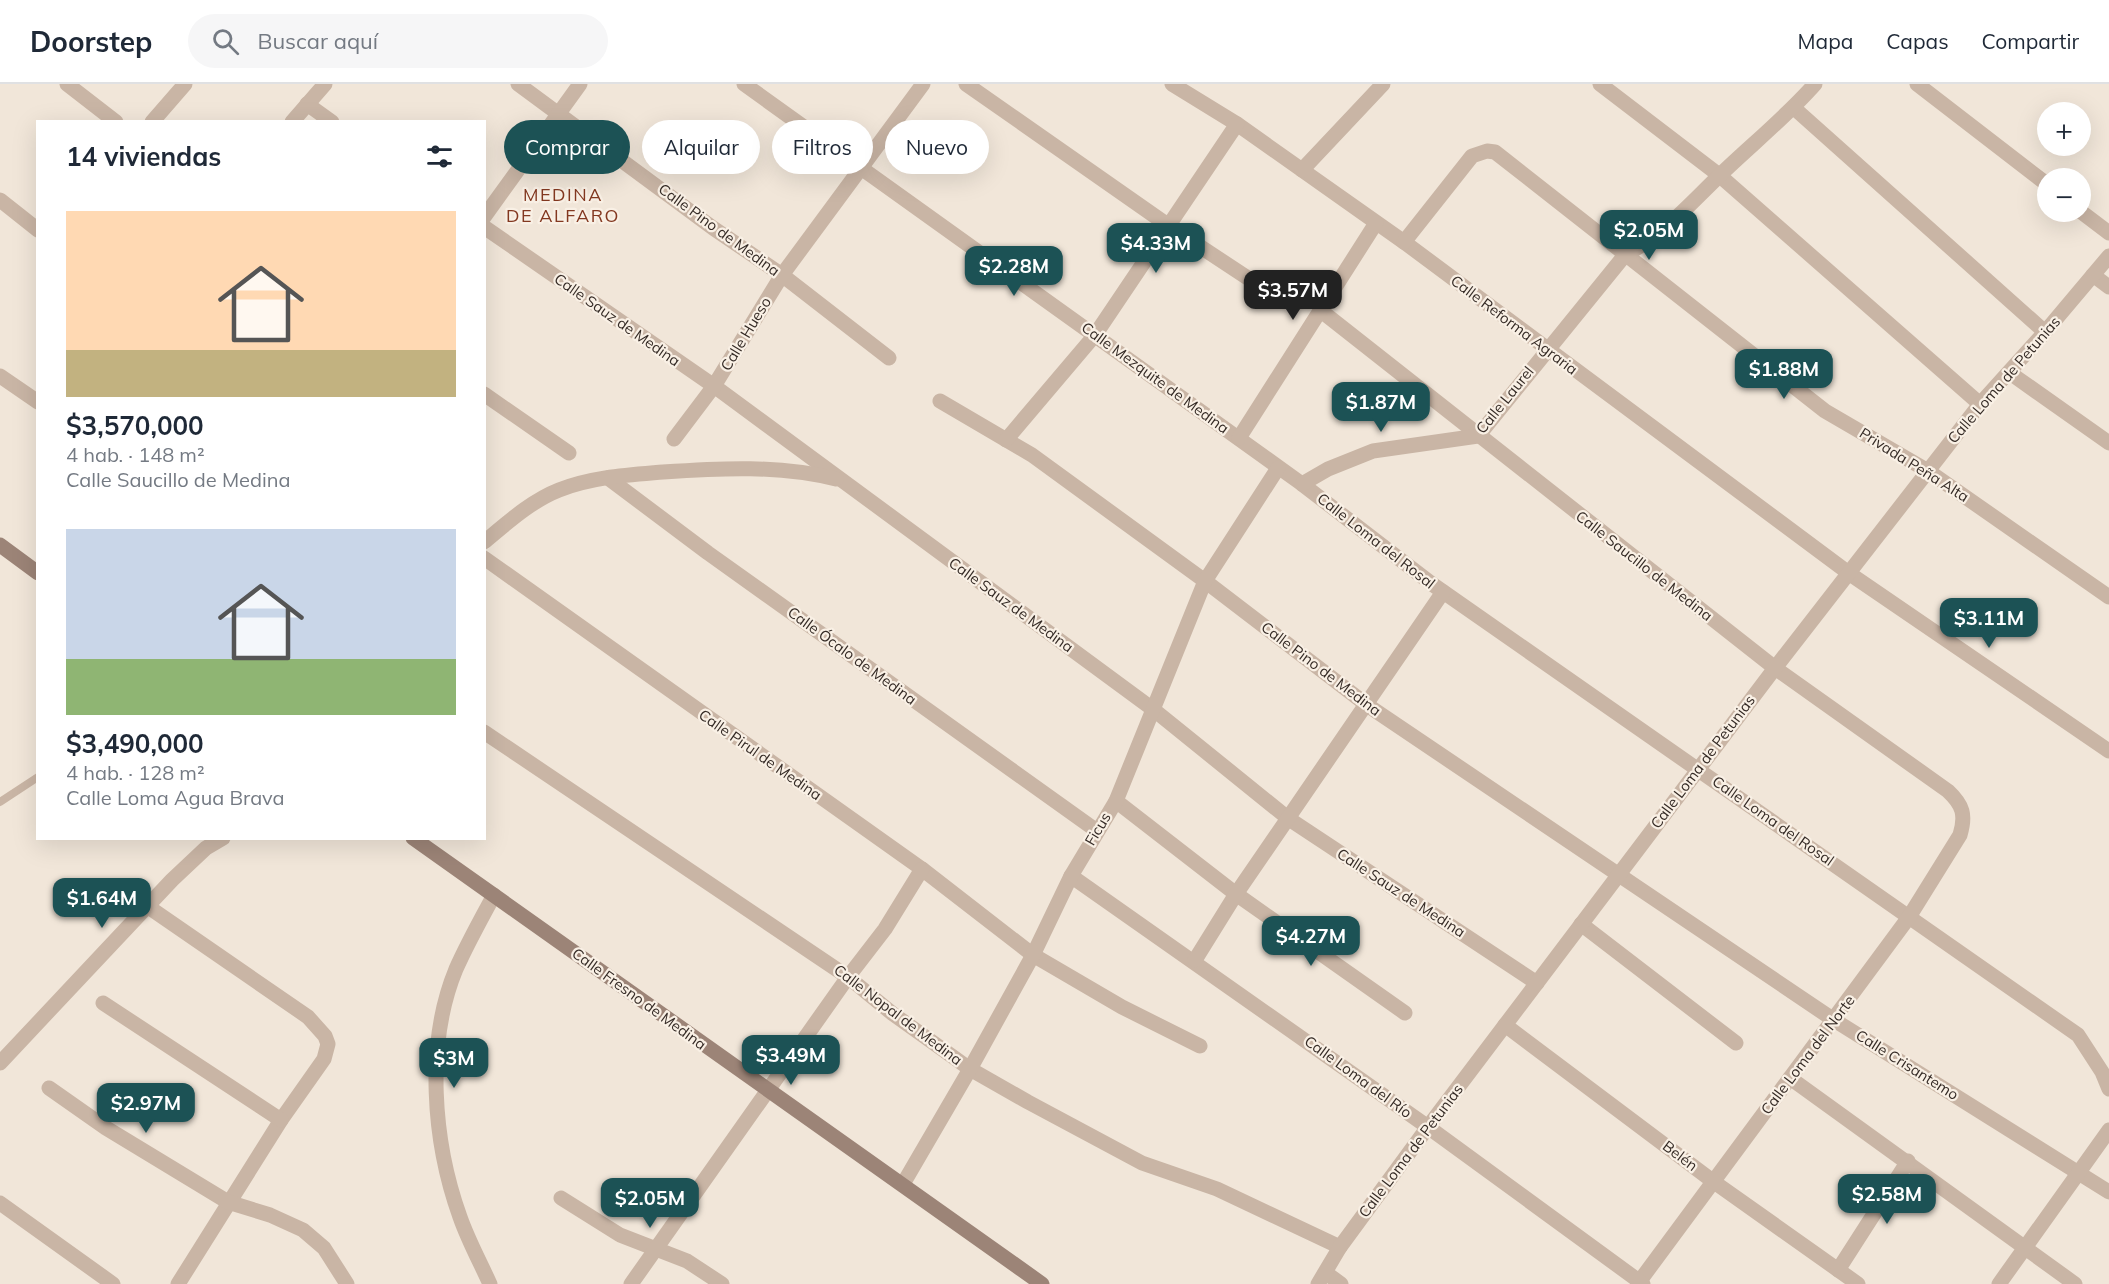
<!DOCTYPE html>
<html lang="es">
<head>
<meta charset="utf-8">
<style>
	body { margin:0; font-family:Mulish,sans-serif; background:#f6f6f7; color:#1f2937; height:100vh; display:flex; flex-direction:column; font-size:22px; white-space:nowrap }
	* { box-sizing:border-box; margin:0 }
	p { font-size:20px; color:#747a83 }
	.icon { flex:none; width:33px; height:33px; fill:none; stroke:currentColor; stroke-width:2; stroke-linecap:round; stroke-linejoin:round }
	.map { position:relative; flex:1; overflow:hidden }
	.side { position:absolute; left:36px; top:36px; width:450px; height:720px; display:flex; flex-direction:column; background:#fff; border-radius:0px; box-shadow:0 6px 24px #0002 }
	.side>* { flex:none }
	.top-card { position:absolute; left:504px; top:36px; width:570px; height:54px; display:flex; gap:12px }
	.buttons { position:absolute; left:2037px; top:18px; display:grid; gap:12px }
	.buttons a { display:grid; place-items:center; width:54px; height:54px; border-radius:50%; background:#fff; box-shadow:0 6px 24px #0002; font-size:30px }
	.price { position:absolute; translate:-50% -51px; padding:0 14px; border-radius:12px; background:#1c5255; color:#fff; font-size:20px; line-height:39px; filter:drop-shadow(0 2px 3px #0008) }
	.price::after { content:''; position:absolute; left:50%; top:36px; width:18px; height:14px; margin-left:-9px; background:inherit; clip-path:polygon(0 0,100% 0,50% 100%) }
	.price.current { background:#222; color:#fff }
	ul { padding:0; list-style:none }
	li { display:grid; align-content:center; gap:12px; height:318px; padding:0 30px }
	li span { display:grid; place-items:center; height:186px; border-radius:0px; color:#555 }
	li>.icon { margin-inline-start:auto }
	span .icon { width:108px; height:108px; fill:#fffc; stroke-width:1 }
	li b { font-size:26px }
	h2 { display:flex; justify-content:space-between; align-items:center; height:72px; padding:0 30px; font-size:26px }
	.tag { padding:0 21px; border-radius:27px; background:#fff; box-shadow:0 6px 24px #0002; font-size:21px; line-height:54px }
	.tag.current { background:#1c5255; color:#fff }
	header { display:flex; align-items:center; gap:36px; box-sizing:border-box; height:84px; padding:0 30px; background:#fff; border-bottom:2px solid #e0e1e3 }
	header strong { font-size:28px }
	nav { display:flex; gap:33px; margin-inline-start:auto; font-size:21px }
	.search { width:420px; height:54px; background:#f6f6f7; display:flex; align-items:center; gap:15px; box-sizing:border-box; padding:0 21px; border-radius:33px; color:#747a83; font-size:22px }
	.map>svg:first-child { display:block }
</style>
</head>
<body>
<header>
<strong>Doorstep</strong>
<div class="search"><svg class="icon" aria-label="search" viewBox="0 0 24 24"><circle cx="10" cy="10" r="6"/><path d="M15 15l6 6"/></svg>Buscar aquí</div>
<nav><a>Mapa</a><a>Capas</a><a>Compartir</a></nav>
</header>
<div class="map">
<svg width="2109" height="1200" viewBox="0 0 2109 1200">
	<rect width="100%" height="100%" fill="#f1e6d9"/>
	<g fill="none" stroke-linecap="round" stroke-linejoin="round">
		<path stroke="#c9b5a5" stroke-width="8" d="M0,718l38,-25"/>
		<g stroke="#c9b5a5" stroke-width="15">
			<path d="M67,0l49,38"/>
			<path d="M518,0l195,144 69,47 107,83"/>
			<path d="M744,0l558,400 130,100 646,451 24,37 7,17"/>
			<path d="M966,0l203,142 109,72"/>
			<path d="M1172,0l65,40 167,118 446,332 259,177"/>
			<path d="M1600,0l119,91 261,229"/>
			<path d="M1917,0l131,101"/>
			<path d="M307,20l25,18"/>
			<path d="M1794,24l251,224"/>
			<path d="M152,38l33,-38"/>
			<path d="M292,38l33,-38"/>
			<path d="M1302,86l81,-86"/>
			<path d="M0,116l38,30"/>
			<path d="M2080,127l29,22"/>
			<path d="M484,133l96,-133"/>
			<path d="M484,143l230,159 440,324 135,109 248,164"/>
			<path d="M1404,158l68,-86 15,-5 8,1 330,259 103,60 181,126"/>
			<path d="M2093,191l16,12"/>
			<path d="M1320,226l455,358 173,123c15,14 18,24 12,44l-51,82 -270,365"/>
			<path d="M2010,289l99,70"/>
			<path d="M0,292l38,26"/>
			<path d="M484,310l85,59"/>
			<path d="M940,317l92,54 173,126 162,124 467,315 275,172"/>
			<path d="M1239,354l137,-215"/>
			<path d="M674,355l40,-53 68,-111 141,-191"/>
			<path d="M1006,356l89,-105 142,-211"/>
			<path d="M608,394l100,75 389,278"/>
			<path d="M1302,400l26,-15 45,-18 105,-15 147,-181c39,-21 63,-49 94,-79 32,-31 66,-58 96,-92"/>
			<path d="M484,458c23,-19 47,-41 75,-52 33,-13 69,-15 104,-18 59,-4 116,-7 173,7"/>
			<path d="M484,474l438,311 111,86 89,52 78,39"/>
			<path d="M484,648l364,245 45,37 77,55 58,33 114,61 75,26 123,58"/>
			<path d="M1116,717l120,93 169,119"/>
			<path d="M1071,792l357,251 215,157"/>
			<path d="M147,822l161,111 17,19 3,8 -4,15 -43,61 -103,164"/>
			<path d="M1581,840l155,119"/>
			<path d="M1195,876l41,-66 207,-302"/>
			<path d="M103,919l178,117"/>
			<path d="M1505,941l209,157 144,102"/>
			<path d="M0,979l172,-183 34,-32 17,-10"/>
			<path d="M1790,994l285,206"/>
			<path d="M49,1004l57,40 122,74 42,13 33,15 21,18 23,36"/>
			<path d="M903,1100l67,-115 63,-114 38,-79 45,-75 89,-220 73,-113"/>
			<path d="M561,1114l59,37 67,26 35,23"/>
			<path d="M0,1119l113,81"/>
			<path d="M1838,1186l70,-109"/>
			<path d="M1326,1189l15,11"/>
			<path d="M490,1200c-10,-22 -22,-44 -30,-67 -27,-75 -35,-173 -4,-248 11,-25 25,-50 38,-74"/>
			<path d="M631,1200l217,-307 37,-48 37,-60"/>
			<path d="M1318,1200l22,-37 88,-120 347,-459 205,-264 65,-72 64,-76"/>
			<path d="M1999,1200l110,-154"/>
		</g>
		<g stroke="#9c8477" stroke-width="15">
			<path d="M0,461l38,28"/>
			<path d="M413,754l629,446"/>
		</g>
	</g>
	<g text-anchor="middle" stroke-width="4.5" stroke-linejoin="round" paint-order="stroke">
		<g font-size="15" fill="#352b26" stroke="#f9f0e5">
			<text transform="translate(719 146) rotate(36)" y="5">Calle Pino de Medina</text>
			<text transform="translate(617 236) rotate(35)" y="5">Calle Sauz de Medina</text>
			<text transform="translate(1514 241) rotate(37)" y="5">Calle Reforma Agraria</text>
			<text transform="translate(746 250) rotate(-59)" y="5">Calle Hueso</text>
			<text transform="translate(1155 294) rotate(36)" y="5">Calle Mezquite de Medina</text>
			<text transform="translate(2004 296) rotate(-49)" y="5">Calle Loma de Petunias</text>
			<text transform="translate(1505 316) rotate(-51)" y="5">Calle Laurel</text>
			<text transform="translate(1914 381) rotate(32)" y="5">Privada Peña Alta</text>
			<text transform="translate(1376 457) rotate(38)" y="5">Calle Loma del Rosal</text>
			<text transform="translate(1644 482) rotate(38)" y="5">Calle Saucillo de Medina</text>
			<text transform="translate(1011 521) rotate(36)" y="5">Calle Sauz de Medina</text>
			<text transform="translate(852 572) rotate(36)" y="5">Calle Ócalo de Medina</text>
			<text transform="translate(1321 585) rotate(37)" y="5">Calle Pino de Medina</text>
			<text transform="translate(760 671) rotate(35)" y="5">Calle Pirul de Medina</text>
			<text transform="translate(1703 678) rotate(-53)" y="5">Calle Loma de Petunias</text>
			<text transform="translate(1773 737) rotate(35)" y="5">Calle Loma del Rosal</text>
			<text transform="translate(1098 745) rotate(-59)" y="5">Ficus</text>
			<text transform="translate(1401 809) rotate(33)" y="5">Calle Sauz de Medina</text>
			<text transform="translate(639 915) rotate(36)" y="5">Calle Fresno de Medina</text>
			<text transform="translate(898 931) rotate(37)" y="5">Calle Nopal de Medina</text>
			<text transform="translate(1808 971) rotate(-53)" y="5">Calle Loma del Norte</text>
			<text transform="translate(1907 981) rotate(32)" y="5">Calle Crisantemo</text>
			<text transform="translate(1358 993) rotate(36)" y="5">Calle Loma del Río</text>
			<text transform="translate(1411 1067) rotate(-53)" y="5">Calle Loma de Petunias</text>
			<text transform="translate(1680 1072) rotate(37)" y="5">Belén</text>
		</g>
		<g font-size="18" letter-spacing="1.5" fill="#833820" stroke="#f9f0e5">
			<text x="563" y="117">MEDINA<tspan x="563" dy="21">DE ALFARO</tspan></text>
		</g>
	</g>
</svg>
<div class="buttons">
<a>+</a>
<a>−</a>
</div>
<b class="price" style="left:1649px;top:177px">$2.05M</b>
<b class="price" style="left:1156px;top:190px">$4.33M</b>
<b class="price" style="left:1014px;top:213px">$2.28M</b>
<b class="price current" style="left:1293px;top:237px">$3.57M</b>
<b class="price" style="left:1784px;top:316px">$1.88M</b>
<b class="price" style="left:1381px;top:349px">$1.87M</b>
<b class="price" style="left:1989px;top:565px">$3.11M</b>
<b class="price" style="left:102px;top:845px">$1.64M</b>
<b class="price" style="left:1311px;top:883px">$4.27M</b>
<b class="price" style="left:791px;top:1002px">$3.49M</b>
<b class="price" style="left:454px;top:1005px">$3M</b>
<b class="price" style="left:146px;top:1050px">$2.97M</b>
<b class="price" style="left:1887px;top:1141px">$2.58M</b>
<b class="price" style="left:650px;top:1145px">$2.05M</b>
<div class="top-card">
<a class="tag current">Comprar</a>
<a class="tag">Alquilar</a>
<a class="tag">Filtros</a>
<a class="tag">Nuevo</a>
</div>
<section class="side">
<h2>14 viviendas<svg class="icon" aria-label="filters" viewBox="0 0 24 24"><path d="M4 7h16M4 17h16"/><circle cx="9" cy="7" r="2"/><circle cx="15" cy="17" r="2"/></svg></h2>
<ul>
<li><span style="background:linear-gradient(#ffd9b3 75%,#c2b280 0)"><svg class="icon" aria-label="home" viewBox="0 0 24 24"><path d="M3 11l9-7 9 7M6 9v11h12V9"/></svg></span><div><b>$3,570,000</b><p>4 hab. · 148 m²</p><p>Calle Saucillo de Medina</p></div></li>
<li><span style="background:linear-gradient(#c9d6e8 70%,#8fb573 0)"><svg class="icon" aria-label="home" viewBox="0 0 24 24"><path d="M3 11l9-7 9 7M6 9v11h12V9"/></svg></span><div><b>$3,490,000</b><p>4 hab. · 128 m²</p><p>Calle Loma Agua Brava</p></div></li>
</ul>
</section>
</div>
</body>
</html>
